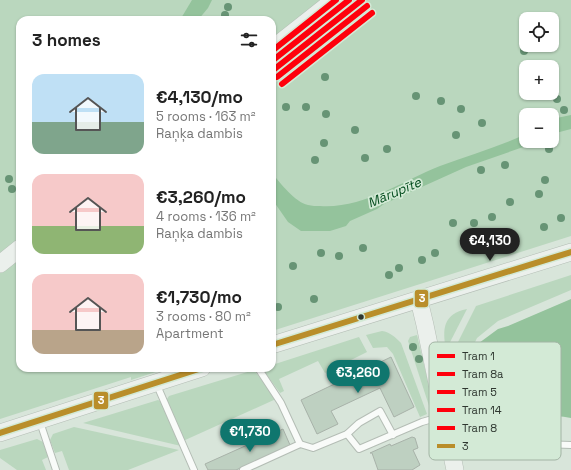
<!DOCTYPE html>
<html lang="en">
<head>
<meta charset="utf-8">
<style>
	body { margin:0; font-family:"Space Grotesk",sans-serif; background:#f6f6f6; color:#222; height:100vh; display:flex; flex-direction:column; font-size:15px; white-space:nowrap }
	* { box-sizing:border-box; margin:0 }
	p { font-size:13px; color:#767676 }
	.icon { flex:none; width:22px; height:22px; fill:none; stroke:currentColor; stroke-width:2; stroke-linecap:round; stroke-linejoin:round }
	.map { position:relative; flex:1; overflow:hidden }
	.drawer { position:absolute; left:16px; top:16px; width:260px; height:356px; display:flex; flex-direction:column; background:#fff; border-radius:12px; box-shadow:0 1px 3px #0004 }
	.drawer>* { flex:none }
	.buttons { position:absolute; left:519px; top:12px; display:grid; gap:8px }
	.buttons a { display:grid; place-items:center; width:40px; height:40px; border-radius:8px; background:#fff; box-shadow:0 1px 3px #0004; font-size:20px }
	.price { position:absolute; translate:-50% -34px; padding:0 9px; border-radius:14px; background:#0f766e; color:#fff; font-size:13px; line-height:26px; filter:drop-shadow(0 1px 2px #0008) }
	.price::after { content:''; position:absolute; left:50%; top:24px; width:12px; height:9px; margin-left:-6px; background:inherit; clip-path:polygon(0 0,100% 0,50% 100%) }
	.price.on { background:#222; color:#fff }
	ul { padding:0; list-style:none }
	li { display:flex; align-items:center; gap:12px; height:100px; padding:0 16px }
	li span { display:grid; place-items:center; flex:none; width:112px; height:80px; border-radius:12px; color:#555 }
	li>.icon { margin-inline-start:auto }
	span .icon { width:48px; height:48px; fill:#fffc; stroke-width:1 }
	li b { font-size:17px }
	h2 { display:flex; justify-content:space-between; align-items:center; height:48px; padding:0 16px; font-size:17px }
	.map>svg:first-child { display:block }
</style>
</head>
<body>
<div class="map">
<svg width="571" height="470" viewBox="0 0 571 470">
	<rect width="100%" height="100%" fill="#d8e5da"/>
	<g fill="#bad7be" fill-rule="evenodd">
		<path d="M0,0h571v236l-299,95v-311h-252v348h148l-37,12v-3l-131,42zM526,19h26v26h-26zM526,67h26v26h-26zM526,115h26v26h-26z"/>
		<path d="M571,275v15l-73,31 -21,17 -11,23v21l7,21 7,2 -1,11 -18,-2 -11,-56 26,-52z"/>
		<path d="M467,309l-21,41c-4,-21 -3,-36 21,-41z"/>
		<path d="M382,331c8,1 13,6 19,12l26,71 -7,3 -27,-63 -6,-7 -14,1 -7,-13z"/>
		<path d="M417,335l15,64 1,8 -2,5 -23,-71 2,-4z"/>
		<path d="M359,337l8,15 -42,21 -7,-12 -39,18 5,12 -4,2 -18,-25h10v-3z"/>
		<path d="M254,370l22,29 -93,42 -17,-39 1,-3 2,-3z"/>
		<path d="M158,400l4,2 19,44 -98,-23z"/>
		<path d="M74,427l105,23 -51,20h-59l-7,-19 -7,2 -5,-13 3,-6z"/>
		<path d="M37,439l6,3 5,15 -6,3 4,10h-29l-17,-12v-8z"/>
	</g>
	<g fill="#94c39c">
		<path d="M192,0h20l-4,8 -10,12h-18z"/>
		<path d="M571,115v14l-19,5v-15z"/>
		<path d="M526,134v7h11l-8,4 -63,22 -82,37 -7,5 -27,12 -4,5 -16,5h-29l-13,-9 -16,-23v-26c9,11 23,29 36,32 4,1 8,1 12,1 43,3 82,-25 120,-40 29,-11 58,-19 86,-32z"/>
		<path d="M571,299v119c-28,-5 -65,-2 -90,-16l-9,-17 -1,-10 3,-23 5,-9 19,-14 10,-3z"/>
	</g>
	<g fill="#bed0c1" stroke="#a8b2a9">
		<path d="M391,357l23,50 -20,10 -14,-29 -49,23 7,13 -21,10 -16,-34z"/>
		<path d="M283,429l7,16 -54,25h-28l-3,-6z"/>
		<path d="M412,437l3,1 3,10 -5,2 7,15 -8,5h-34l-6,-17h-2l20,-9 1,2z"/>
	</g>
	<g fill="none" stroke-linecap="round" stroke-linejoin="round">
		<defs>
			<g id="service">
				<path d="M258,368l23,35 19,41"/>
				<path d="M156,383l38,87"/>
				<path d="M40,422l16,48"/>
				<path d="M347,434l12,15 63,-27 21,-6"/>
				<path d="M451,449l34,-7 86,3"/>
				<path d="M243,470l57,-26 13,4 34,-14 12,-11 21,-12 13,24"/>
			</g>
			<g id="secondary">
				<path d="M272,49l62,-49"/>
				<path d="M0,264l20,-16"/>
				<path d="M419,300l6,25 30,145"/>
				<path d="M272,345l299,-93"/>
				<path d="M0,433l202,-65"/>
			</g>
		</defs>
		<use href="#service" stroke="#b4bdb5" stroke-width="8"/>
		<use href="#secondary" stroke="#b4bdb5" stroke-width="18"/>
		<use href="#service" stroke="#f9fbf9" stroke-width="6"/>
		<use href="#secondary" stroke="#ebf0ec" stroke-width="17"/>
		<defs>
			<g id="bus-1">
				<path d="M272,345l299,-93"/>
				<path d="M0,433l202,-65"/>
			</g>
		</defs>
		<use href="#bus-1" stroke="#d3ead6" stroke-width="9"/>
		<use href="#bus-1" stroke="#b98e2a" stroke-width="6"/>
		<defs>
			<path id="tram-1" d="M272,71l90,-71"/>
			<path id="tram-2" d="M277,77l90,-71"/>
			<path id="tram-3" d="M272,61l77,-61"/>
			<path id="tram-4" d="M282,84l90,-71"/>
			<path id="tram-5" d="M272,51l64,-51"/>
		</defs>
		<use href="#tram-1" stroke="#d3ead6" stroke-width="9"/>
		<use href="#tram-2" stroke="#d3ead6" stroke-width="9"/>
		<use href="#tram-3" stroke="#d3ead6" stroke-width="9"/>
		<use href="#tram-4" stroke="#d3ead6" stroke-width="9"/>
		<use href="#tram-5" stroke="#d3ead6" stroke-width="9"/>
		<use href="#tram-1" stroke="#ff000c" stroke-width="6"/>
		<use href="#tram-2" stroke="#ff000c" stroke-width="6"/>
		<use href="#tram-3" stroke="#ff000c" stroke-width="6"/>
		<use href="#tram-4" stroke="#ff000c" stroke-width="6"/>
		<use href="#tram-5" stroke="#ff000c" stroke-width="6"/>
	</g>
	<g fill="#679475">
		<circle cx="228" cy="7" r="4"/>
		<circle cx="225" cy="15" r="4"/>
		<circle cx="524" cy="51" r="4"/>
		<circle cx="325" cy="77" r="4"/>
		<circle cx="416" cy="96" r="4"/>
		<circle cx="557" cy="99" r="4"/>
		<circle cx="441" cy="101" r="4"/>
		<circle cx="286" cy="107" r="4"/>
		<circle cx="306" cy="107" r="4"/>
		<circle cx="461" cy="109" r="4"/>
		<circle cx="564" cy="110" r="4"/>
		<circle cx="326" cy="114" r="4"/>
		<circle cx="482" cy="123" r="4"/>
		<circle cx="355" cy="130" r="4"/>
		<circle cx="456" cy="135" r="4"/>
		<circle cx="324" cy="143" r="4"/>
		<circle cx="387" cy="149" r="4"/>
		<circle cx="549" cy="149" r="4"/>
		<circle cx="365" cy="158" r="4"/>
		<circle cx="315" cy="160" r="4"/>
		<circle cx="505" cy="165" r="4"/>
		<circle cx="481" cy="170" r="4"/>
		<circle cx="9" cy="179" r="4"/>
		<circle cx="545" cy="180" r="4"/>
		<circle cx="12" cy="189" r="4"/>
		<circle cx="539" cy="194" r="4"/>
		<circle cx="510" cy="202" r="4"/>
		<circle cx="492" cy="217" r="4"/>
		<circle cx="561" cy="218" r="4"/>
		<circle cx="453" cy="223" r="4"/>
		<circle cx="474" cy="223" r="4"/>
		<circle cx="544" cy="227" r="4"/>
		<circle cx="496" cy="242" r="4"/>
		<circle cx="363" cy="248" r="4"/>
		<circle cx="321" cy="253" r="4"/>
		<circle cx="435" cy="253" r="4"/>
		<circle cx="339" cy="256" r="4"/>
		<circle cx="422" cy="260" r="4"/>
		<circle cx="293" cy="266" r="4"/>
		<circle cx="399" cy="268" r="4"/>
		<circle cx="389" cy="275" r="4"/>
		<circle cx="314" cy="299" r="4"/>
		<circle cx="278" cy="307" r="4"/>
		<circle cx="413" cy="347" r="4"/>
		<circle cx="419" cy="359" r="4"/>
	</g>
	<circle fill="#2e3730" stroke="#d3ead6" stroke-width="1.5" cx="361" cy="317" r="3.5"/>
	<g text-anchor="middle" stroke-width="3.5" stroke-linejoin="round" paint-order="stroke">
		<g font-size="13" font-style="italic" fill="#004a1b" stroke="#d3ead6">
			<text transform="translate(394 192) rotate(-23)" y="5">Mārupīte</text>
		</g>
	</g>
	<rect x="429" y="342" width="132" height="118" rx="6" fill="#d3ead6" stroke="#a2b4a4" stroke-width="1"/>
	<rect x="437" y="354" width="18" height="4" fill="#ff000c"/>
	<rect x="437" y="372" width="18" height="4" fill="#ff000c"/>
	<rect x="437" y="390" width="18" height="4" fill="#ff000c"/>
	<rect x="437" y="408" width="18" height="4" fill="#ff000c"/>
	<rect x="437" y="426" width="18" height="4" fill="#ff000c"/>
	<rect x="437" y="444" width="18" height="4" fill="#b98e2a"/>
	<g font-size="11" fill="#2e3730">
		<text x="462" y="360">Tram 1</text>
		<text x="462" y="378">Tram 8a</text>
		<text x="462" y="396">Tram 5</text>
		<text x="462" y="414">Tram 14</text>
		<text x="462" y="432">Tram 8</text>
		<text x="462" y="450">3</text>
	</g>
	<g stroke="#d3ead6" stroke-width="1.5">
		<rect x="414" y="289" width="15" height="19" rx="4" fill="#b98e2a"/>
		<rect x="93" y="391" width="16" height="19" rx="4" fill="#b98e2a"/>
	</g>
	<g font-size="11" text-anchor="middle" font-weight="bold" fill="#fff">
		<text x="422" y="302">3</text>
		<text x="101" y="404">3</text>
	</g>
</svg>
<div class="buttons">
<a><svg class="icon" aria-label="locate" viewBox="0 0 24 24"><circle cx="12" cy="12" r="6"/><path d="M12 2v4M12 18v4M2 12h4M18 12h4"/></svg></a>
<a>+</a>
<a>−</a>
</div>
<b class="price on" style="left:490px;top:262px">€4,130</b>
<b class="price" style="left:358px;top:394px">€3,260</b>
<b class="price" style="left:250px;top:453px">€1,730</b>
<section class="drawer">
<h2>3 homes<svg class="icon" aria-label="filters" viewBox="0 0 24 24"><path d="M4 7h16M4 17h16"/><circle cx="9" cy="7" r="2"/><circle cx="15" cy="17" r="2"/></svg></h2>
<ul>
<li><span style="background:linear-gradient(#bfe0f5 60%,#7fa58c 0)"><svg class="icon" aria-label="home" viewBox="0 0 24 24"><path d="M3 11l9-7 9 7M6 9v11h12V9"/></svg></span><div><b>€4,130/mo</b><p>5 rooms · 163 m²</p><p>Raņķa dambis</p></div></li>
<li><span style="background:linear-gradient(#f6c9c9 65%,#8fb573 0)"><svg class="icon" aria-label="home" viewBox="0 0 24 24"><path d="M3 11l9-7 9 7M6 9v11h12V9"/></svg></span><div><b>€3,260/mo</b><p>4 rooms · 136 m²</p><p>Raņķa dambis</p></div></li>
<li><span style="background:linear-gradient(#f6c9c9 70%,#b9a48a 0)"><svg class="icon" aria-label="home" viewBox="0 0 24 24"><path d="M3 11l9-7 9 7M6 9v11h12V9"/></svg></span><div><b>€1,730/mo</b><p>3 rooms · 80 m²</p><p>Apartment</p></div></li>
</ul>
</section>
</div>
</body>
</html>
